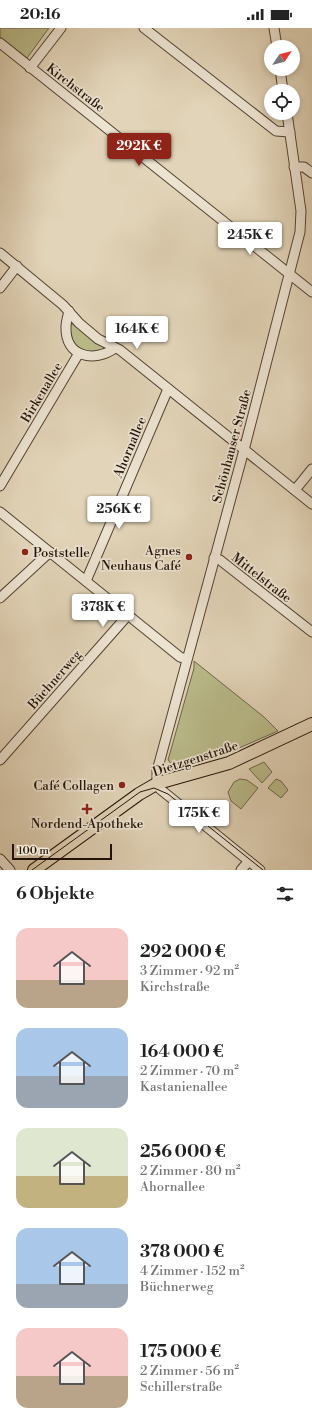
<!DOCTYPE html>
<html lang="de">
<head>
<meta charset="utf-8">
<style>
	body { margin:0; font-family:"Libre Bodoni",serif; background:#f6f6f6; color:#222; height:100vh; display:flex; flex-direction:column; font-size:15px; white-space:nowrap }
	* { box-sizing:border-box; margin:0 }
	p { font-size:13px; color:#767676 }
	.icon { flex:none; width:22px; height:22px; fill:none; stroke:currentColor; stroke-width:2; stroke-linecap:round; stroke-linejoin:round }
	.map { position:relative; height:842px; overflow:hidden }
	.panel { display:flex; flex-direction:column; background:#fff; flex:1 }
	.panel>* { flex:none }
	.needle { width:26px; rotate:55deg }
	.controls { position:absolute; left:264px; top:12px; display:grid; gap:8px }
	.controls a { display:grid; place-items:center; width:36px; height:36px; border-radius:50%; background:#fff; box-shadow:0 2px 6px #0003; font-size:20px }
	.scale { position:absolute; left:12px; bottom:10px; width:100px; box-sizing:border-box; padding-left:4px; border:2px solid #231308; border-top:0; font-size:11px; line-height:14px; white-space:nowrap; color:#231308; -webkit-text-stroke:3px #ece3d1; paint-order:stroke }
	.price { position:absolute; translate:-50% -34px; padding:0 9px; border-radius:4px; background:#fff; color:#222; font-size:13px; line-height:26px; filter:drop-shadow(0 1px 2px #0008) }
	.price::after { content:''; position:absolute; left:50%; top:24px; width:12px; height:9px; margin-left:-6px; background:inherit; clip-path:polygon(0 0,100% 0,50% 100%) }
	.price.current { background:#8f2418; color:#fff }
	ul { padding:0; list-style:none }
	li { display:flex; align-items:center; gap:12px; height:100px; padding:0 16px }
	li span { display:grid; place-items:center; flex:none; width:112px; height:80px; border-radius:12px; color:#555 }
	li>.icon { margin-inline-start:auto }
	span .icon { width:48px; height:48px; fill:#fffc; stroke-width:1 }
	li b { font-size:17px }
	h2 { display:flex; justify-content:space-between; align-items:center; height:48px; padding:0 16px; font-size:17px }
	.status { display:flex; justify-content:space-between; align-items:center; height:28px; padding:0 20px; background:#fff; direction:ltr }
	.status svg { height:11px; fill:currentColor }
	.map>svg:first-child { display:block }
</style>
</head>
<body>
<div class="status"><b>20:16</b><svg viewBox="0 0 49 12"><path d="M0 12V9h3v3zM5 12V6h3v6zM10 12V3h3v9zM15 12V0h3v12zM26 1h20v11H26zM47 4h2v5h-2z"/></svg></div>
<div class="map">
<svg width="312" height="842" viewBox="0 0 312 842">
	<rect width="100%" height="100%" fill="#e2d4b8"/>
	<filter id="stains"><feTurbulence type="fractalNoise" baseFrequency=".005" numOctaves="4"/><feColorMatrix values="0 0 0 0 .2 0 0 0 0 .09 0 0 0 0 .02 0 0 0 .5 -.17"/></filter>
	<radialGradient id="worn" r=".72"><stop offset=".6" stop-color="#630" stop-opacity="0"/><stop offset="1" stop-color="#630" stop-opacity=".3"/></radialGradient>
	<g fill="#babb8a" stroke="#6e6749">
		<path d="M0,0h49l-22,30 -27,-21z"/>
		<path d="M71,295l33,24 -1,3c-19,6 -37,-5 -32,-27z"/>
		<path d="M194,633l70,56 14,14 -55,24 -49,12 -6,-7 26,-92z"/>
		<path d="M264,734l8,10 -10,11 -13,-14z"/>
		<path d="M240,751l7,1 11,8 -17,21 -10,-8 -3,-9 6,-10z"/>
		<path d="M276,751l5,2 7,9 -7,8 -13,-10z"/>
	</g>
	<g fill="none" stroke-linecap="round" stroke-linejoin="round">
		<defs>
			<g id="minor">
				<path d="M144,0l132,103 14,1"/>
				<path d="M274,0l3,19"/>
				<path d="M0,15l312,249"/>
				<path d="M30,40l31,-40"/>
				<path d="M280,41l3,22"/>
				<path d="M294,139h10l8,6"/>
				<path d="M0,225l63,52 16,18 19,16 22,11 192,154"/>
				<path d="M0,260l17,-22"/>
				<path d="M69,283c-1,5 -3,10 -3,16 -1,30 28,36 49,21"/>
				<path d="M0,458l79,-133"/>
				<path d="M295,462l17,-21"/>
				<path d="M0,484l180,145 6,2"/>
				<path d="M214,530l6,2 92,72"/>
				<path d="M86,553l82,-192"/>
				<path d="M0,570l50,-46"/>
				<path d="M0,732l128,-145"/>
				<path d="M0,831l10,11"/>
				<path d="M241,842l8,-9"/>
				<path d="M260,842l-100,-81 -3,-7v-11l87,-321 56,-218 1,-21 -14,-98"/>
			</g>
			<path id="major" d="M34,842l105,-76 19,-11 71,-20 83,-39"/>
		</defs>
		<use href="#minor" stroke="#534334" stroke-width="11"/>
		<use href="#major" stroke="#231308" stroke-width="14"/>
		<use href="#minor" stroke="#ece3d1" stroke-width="9"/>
		<use href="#major" stroke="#e2d4b8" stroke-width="12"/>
		<path stroke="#231308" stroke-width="1" d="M32,842l108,-78 14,-4 14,6 95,76"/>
	</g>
	<g fill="#8f2418" stroke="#ece3d1" stroke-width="1.5">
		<circle cx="25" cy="524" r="4"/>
		<circle cx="189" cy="529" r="4"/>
		<circle cx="122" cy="757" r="4"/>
		<path d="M85 775h4v4h4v4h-4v4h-4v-4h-4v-4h4z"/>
	</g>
	<g text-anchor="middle" stroke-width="3.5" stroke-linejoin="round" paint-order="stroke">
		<g font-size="13" fill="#231308" stroke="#ece3d1">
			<text transform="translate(76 59) rotate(38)" y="5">Kirchstraße</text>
			<text transform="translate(41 364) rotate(-59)" y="5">Birkenallee</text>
			<text transform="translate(231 418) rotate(-75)" y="5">Schönhauser Straße</text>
			<text transform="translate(129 419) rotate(-67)" y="5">Ahornallee</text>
			<text transform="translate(262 549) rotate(38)" y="5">Mittelstraße</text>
			<text transform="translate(54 651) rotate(-49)" y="5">Büchnerweg</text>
			<text transform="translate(195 730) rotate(-18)" y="5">Dietzgenstraße</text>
		</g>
		<g font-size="13" fill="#231308" stroke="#ece3d1" text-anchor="end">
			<text x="181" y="527">Agnes<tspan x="181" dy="15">Neuhaus Café</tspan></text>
			<text x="33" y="529" text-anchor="start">Poststelle</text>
			<text x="114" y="762">Café Collagen</text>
			<text x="87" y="800" text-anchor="middle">Nordend-Apotheke</text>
		</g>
	</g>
	<rect width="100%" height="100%" filter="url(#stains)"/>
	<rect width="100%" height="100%" fill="url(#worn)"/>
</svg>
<div class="controls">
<a><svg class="needle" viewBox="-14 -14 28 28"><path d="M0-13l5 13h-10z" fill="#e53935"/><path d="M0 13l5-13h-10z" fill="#767676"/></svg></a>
<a><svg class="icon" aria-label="locate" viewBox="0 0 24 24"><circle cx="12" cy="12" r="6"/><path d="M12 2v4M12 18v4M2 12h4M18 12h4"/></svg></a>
</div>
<div class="scale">100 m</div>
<b class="price current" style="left:139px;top:139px">292K €</b>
<b class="price" style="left:250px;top:228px">245K €</b>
<b class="price" style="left:137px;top:322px">164K €</b>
<b class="price" style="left:119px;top:502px">256K €</b>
<b class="price" style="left:103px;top:600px">378K €</b>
<b class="price" style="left:199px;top:806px">175K €</b>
</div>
<section class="panel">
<h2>6 Objekte<svg class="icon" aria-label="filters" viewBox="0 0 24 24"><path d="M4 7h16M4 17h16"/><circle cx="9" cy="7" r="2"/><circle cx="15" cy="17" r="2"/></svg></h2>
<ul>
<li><span style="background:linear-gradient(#f6c9c9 65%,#b9a48a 0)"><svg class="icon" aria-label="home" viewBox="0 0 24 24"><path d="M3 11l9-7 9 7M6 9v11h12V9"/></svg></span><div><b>292 000 €</b><p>3 Zimmer · 92 m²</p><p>Kirchstraße</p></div></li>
<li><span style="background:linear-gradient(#a9c7e8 60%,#9aa5b1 0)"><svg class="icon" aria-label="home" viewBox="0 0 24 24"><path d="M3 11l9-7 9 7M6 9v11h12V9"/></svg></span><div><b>164 000 €</b><p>2 Zimmer · 70 m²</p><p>Kastanienallee</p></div></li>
<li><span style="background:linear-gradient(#dfe7d0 60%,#c2b280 0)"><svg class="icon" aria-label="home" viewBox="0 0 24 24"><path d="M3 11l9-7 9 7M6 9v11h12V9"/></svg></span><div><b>256 000 €</b><p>2 Zimmer · 80 m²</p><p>Ahornallee</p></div></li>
<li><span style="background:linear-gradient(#a9c7e8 70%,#9aa5b1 0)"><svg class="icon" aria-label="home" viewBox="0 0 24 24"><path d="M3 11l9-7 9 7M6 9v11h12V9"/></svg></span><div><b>378 000 €</b><p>4 Zimmer · 152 m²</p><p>Büchnerweg</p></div></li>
<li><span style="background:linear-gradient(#f6c9c9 60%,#b9a48a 0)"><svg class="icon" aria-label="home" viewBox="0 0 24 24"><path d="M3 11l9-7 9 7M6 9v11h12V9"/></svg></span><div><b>175 000 €</b><p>2 Zimmer · 56 m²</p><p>Schillerstraße</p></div></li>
</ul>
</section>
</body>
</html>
